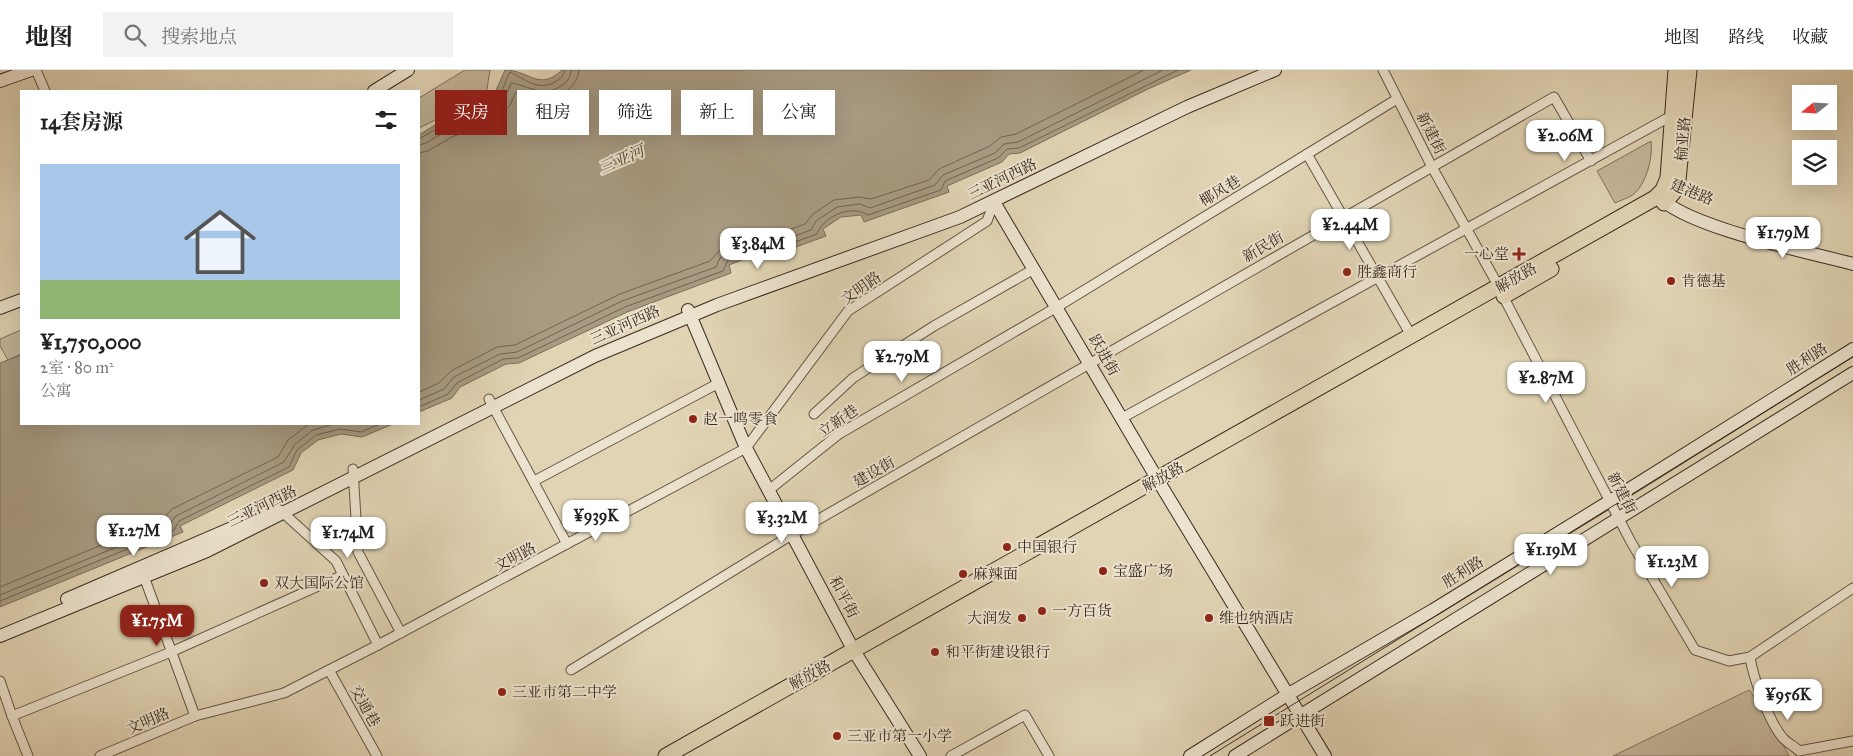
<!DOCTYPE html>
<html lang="zh">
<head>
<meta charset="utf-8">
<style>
	body { margin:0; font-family:"IM FELL Great Primer","Noto Serif SC",serif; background:#f2f2f2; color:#222; height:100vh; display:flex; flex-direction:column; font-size:19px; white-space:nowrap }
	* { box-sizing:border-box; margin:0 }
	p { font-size:16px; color:#767676 }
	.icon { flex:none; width:28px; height:28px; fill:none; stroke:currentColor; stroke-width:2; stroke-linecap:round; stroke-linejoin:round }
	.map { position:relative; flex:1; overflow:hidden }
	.details { position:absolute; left:20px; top:20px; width:400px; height:335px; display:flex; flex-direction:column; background:#fff; border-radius:0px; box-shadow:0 5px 20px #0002 }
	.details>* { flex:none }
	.top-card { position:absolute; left:435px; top:20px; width:475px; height:45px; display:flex; gap:10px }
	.needle { width:32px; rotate:252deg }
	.fabs { position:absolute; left:1792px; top:15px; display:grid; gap:10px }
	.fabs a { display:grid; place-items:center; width:45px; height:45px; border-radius:0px; background:#fff; box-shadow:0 5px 20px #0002; font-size:25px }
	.price { position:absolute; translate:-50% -42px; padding:0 11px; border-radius:10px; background:#fff; color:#222; font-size:16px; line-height:32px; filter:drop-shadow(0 1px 2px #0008) }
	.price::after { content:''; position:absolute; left:50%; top:30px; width:15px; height:11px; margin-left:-8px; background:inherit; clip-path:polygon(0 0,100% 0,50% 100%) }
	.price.on { background:#8f2418; color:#fff }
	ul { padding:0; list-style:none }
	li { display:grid; align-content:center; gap:10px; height:265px; padding:0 20px }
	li+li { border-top:1px solid #e0e0e0 }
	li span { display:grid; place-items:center; height:155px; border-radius:0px; color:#555 }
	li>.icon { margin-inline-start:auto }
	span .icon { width:90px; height:90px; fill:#fffc; stroke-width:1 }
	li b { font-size:21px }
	h2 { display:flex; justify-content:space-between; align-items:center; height:60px; padding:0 20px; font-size:21px }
	.chip { padding:0 18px; border-radius:0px; background:#fff; box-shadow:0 5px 20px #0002; font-size:18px; line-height:45px }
	.chip.on { background:#8f2418; color:#fff }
	header { display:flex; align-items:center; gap:30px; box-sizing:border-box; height:70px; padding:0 25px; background:#fff; border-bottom:1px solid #e0e0e0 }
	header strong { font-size:24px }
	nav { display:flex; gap:28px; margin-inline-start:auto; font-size:18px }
	.search { width:350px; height:45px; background:#f2f2f2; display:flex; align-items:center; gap:12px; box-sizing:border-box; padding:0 18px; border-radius:0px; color:#767676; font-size:19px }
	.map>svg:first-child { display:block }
</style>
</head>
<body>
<header>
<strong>地图</strong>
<div class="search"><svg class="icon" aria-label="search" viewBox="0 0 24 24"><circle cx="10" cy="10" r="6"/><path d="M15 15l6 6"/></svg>搜索地点</div>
<nav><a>地图</a><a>路线</a><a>收藏</a></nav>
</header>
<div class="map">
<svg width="1853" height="686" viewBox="0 0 1853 686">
	<rect width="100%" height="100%" fill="#e1d4b4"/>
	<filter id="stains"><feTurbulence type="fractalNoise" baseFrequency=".004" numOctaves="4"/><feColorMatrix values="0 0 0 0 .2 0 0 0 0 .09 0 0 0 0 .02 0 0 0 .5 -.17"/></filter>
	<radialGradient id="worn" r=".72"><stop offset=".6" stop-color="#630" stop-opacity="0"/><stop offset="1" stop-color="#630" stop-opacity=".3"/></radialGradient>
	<g fill="#c5b79b" stroke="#80715e">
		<path d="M465,0h25l-4,25 -67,33v-30z"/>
		<path d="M1651,71c2,15 -4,42 -17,53 -5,4 -13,6 -19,9l-18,-32z"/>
		<path d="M21,260v24l-13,6 -8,-14v-7z"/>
		<path d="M1749,620l15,20 25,46h-176z"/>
	</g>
	<g fill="#a89b82" stroke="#7c6e5b">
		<path d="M505,0c24,0 34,22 57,0h629l-43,19 -128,64 -11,1 -7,8 -55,24 2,6 -85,30 -3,-7 -20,2 -18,12 3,7 -71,26 -3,-6 -23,9 2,8 -104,39 -108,51 -13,1 -46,23 -8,11 -33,14v-277l24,-15 44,-17 7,-8z"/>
		<path d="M21,285v69h372l-31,13 -21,-3 -23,6 -17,13 -8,17 -113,56 3,6 -183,75v-244z"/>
	</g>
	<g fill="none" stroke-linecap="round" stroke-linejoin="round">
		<g stroke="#716351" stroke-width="1">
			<path d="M419,69l26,-15 45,-17 9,-10 11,-25c13,6 28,20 45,10 5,-3 9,-6 10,-12"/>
			<path d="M419,75l7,-2 22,-13 45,-18 11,-11 7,-18c19,3 31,15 50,3 6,-4 10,-8 10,-16"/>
			<path d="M419,83l9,-2 24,-14 45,-18 13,-14 6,-13c7,2 14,6 22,7 18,3 40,-11 41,-29"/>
			<path d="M419,322l20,-9 12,-12 46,-24 18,-2 105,-51 90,-33 12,-13 26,-10 13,2 44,-16 8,-10 21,-14 25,-3 12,2 58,-19 10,-11 51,-23 11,-9 15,-3 128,-64"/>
			<path d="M419,330l25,-11 10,-12 46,-23 17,-2 105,-51 94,-34 4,-9 6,-4 23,-8 12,2 50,-18 5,-9 21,-14 23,-3 10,4 65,-23 8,-10 52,-22 9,-9 14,-2 145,-72"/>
			<path d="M419,337l29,-13 9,-11 46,-24 15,-1 107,-51 98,-36 5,-11 22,-8 9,3 58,-21c7,-18 34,-30 51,-19l73,-25 4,-9 53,-23 9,-9 12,-1 159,-78"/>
			<path d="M0,517l162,-67 10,-11 106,-52 10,-17 21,-16"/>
			<path d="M0,525l168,-69 8,-10 108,-54 11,-18 18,-14 21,-6"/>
			<path d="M0,531l174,-71 5,-9 110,-54 8,-17 19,-15 24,-6 21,3 19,-8"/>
		</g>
		<defs>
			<g id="street">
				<path d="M36,0l9,21"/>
				<path d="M1383,0l49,97 67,120"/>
				<path d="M1307,84l105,183"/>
				<path d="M1503,226l128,246 64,108 34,11 21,-4 103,-69"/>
				<path d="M489,329l78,145"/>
				<path d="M814,344l39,-36 23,-15 58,-37 100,-57"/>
				<path d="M1122,348l551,-303"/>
				<path d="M353,399l5,83 43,81"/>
				<path d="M534,411l185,-98"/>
				<path d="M769,420l70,-56 218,-127 340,-208"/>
				<path d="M280,440l56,51 42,84"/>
				<path d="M142,501l53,145"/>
				<path d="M1750,587c3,20 19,65 33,81 4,5 11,8 16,13l54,-10"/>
				<path d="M329,600l48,86"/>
				<path d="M571,600l222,-136 761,-437 37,64"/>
				<path d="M0,611l12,35 159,-64 172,-77"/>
				<path d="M12,646l16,40"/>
				<path d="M100,686l95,-40 89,-23 94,-48 368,-197 102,-137 139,-90 7,-19"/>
				<path d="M951,686l74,-41 24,41"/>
			</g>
			<g id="secondary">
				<path d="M0,11l31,-11"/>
				<path d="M374,21l34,-21"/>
				<path d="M1659,126c23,30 153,57 194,68"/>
				<path d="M994,132l168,285 163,269"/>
				<path d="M0,238l21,-8"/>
				<path d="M688,240l58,138 108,203 66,105"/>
				<path d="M67,529l209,-90"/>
				<path d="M0,566l207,-85 388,-195 122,-51 243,-88 227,-110 88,-37"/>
				<path d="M1190,686l97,-61 146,-85 177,-109 243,-152"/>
				<path d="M1235,686l618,-383"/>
			</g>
			<g id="primary">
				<path d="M1664,133l9,-10 5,-13 11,-110"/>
				<path d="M1504,226l47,-27"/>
				<path d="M666,686l989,-558 8,-8 5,-12 8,-108"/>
			</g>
		</defs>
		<use href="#street" stroke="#645545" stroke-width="11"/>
		<use href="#secondary" stroke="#3a2b20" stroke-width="14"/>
		<use href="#primary" stroke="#3a2b20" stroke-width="17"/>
		<use href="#street" stroke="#ece3ce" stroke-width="9"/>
		<use href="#secondary" stroke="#ece3ce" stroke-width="12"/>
		<use href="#primary" stroke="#e1d4b4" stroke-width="15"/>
		<path stroke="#3a2b20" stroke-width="1" d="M1210,686l643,-399"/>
	</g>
	<g fill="#8f2418" stroke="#ece3ce" stroke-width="2">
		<path d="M1516.5 176.5h5v5h5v5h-5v5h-5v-5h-5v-5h5z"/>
		<circle cx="1347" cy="202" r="5"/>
		<circle cx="1671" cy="211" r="5"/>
		<circle cx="693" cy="349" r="5"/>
		<circle cx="1007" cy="477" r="5"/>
		<circle cx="1103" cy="501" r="5"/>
		<circle cx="963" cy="504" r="5"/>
		<circle cx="264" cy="513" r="5"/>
		<circle cx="1042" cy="541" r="5"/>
		<circle cx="1022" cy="548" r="5"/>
		<circle cx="1209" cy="548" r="5"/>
		<circle cx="935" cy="582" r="5"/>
		<circle cx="502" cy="622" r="5"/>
		<rect x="1263" y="645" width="12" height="12" rx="2.5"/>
		<circle cx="837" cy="666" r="5"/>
	</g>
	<g text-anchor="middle" stroke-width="4" stroke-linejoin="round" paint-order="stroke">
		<g font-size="15" fill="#3a2b20" stroke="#ece3ce">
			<text transform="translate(1431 63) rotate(63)" y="5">新建街</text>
			<text transform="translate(1683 69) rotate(-85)" y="5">榆亚路</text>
			<text transform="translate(1002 109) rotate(-26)" y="5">三亚河西路</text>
			<text transform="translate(1220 121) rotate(-31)" y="5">椰风巷</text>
			<text transform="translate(1692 122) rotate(22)" y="5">建港路</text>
			<text transform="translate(1263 177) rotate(-30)" y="5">新民街</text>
			<text transform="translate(1516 208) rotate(-30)" y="5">解放路</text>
			<text transform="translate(861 218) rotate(-35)" y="5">文明路</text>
			<text transform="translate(625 255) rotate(-24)" y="5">三亚河西路</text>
			<text transform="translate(1104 285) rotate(60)" y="5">跃进街</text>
			<text transform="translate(1807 289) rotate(-33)" y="5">胜利路</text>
			<text transform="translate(838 351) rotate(-34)" y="5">立新巷</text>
			<text transform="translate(874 402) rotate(-30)" y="5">建设街</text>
			<text transform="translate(1163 407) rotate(-29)" y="5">解放路</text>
			<text transform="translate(1622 423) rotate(62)" y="5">新建街</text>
			<text transform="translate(262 436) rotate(-26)" y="5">三亚河西路</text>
			<text transform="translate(515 487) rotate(-28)" y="5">文明路</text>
			<text transform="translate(1463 502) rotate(-32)" y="5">胜利路</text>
			<text transform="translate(844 527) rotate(62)" y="5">和平街</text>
			<text transform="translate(810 605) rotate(-29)" y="5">解放路</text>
			<text transform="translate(365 636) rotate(61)" y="5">交通巷</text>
			<text transform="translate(148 651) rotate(-23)" y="5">文明路</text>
		</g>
		<g font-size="15" fill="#3a2b20" stroke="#ece3ce" text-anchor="start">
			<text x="1509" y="189" text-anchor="end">一心堂</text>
			<text x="1357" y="207">胜鑫商行</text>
			<text x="1681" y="216">肯德基</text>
			<text x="703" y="354">赵一鸣零食</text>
			<text x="1017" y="482">中国银行</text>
			<text x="1113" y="506">宝盛广场</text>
			<text x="973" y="509">麻辣面</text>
			<text x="274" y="518">双大国际公馆</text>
			<text x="1052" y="546">一方百货</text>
			<text x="1012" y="553" text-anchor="end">大润发</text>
			<text x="1219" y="553">维也纳酒店</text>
			<text x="945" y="587">和平街建设银行</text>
			<text x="512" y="627">三亚市第二中学</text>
			<text x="1280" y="656">跃进街</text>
			<text x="847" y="671">三亚市第一小学</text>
		</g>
		<g font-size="16" font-style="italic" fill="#564738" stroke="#ece3ce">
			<text transform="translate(621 89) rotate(-24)" y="6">三亚河</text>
		</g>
	</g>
	<rect width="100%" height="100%" filter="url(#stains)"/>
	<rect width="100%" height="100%" fill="url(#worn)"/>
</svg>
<div class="fabs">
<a><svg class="needle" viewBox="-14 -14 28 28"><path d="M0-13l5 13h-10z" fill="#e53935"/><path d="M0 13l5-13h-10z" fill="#767676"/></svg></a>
<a><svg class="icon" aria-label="layers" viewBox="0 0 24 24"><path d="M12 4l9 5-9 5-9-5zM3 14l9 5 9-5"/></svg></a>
</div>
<b class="price" style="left:1565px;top:92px">¥2.06M</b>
<b class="price" style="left:1350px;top:181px">¥2.44M</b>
<b class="price" style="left:1783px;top:189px">¥1.79M</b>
<b class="price" style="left:758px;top:200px">¥3.84M</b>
<b class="price" style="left:902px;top:313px">¥2.79M</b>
<b class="price" style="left:1546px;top:334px">¥2.87M</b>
<b class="price" style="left:596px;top:472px">¥939K</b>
<b class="price" style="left:782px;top:474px">¥3.32M</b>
<b class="price" style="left:134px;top:487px">¥1.27M</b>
<b class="price" style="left:348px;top:489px">¥1.74M</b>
<b class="price" style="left:1551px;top:506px">¥1.19M</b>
<b class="price" style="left:1672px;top:518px">¥1.23M</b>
<b class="price on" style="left:157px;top:577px">¥1.75M</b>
<b class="price" style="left:1788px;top:651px">¥956K</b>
<div class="top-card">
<a class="chip on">买房</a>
<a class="chip">租房</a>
<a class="chip">筛选</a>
<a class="chip">新上</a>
<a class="chip">公寓</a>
</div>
<section class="details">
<h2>14套房源<svg class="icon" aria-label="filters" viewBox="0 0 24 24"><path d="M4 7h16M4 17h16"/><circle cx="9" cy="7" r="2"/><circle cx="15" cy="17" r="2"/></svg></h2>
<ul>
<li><span style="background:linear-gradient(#a9c7e8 75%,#8fb573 0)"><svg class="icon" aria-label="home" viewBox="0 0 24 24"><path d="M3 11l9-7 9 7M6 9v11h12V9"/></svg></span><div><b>¥1,750,000</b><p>2室 · 80 m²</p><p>公寓</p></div></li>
</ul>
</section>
</div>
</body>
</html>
